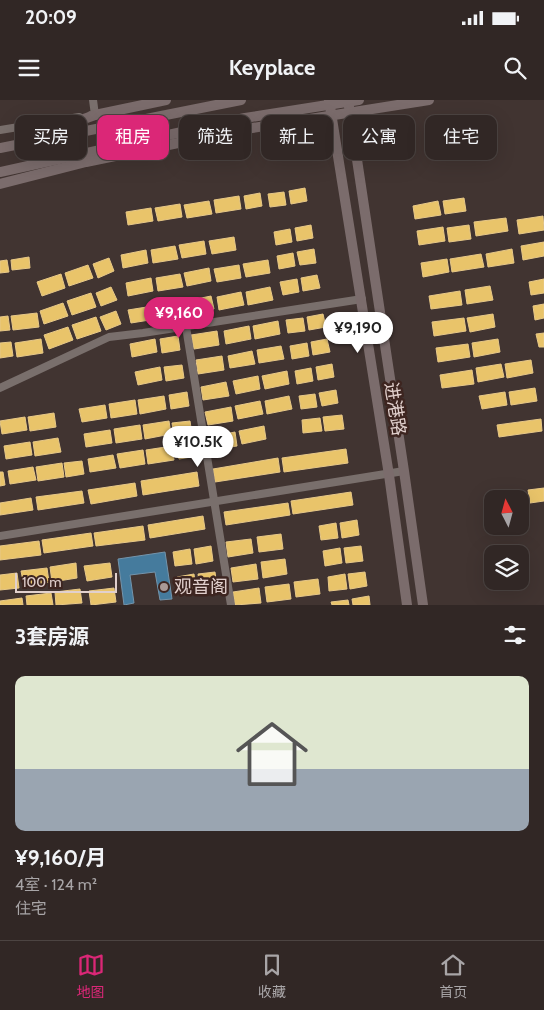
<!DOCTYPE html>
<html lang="zh">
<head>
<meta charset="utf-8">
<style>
	body { margin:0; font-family:Cabin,"Noto Sans SC",sans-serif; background:#392f2d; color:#f1f3f6; height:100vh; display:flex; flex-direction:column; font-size:19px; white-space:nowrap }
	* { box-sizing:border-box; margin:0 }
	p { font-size:16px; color:#a8a5a7 }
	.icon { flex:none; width:28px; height:28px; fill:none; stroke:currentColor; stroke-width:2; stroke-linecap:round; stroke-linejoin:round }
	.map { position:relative; height:505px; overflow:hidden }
	.panel { display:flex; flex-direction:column; background:#312725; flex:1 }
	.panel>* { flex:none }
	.hud { position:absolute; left:15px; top:15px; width:515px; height:45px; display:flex; gap:10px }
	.needle { width:32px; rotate:354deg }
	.fabs { position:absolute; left:484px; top:390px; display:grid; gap:10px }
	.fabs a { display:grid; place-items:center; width:45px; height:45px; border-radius:10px; background:#312725; box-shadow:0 5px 20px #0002,0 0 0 1px #4c4442; font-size:25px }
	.scale { position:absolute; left:15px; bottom:12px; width:102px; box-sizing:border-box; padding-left:5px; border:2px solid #e1d0cd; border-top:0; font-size:14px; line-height:18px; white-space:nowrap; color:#e1d0cd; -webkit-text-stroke:4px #3d2520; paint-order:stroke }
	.price { position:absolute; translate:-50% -42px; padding:0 11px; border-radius:18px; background:#fff; color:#222; font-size:16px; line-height:32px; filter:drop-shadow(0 1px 2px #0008) }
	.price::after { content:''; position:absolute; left:50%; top:30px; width:15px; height:11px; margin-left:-8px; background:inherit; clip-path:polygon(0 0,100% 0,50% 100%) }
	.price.current { background:#db2777; color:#fff }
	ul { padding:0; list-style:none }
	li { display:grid; align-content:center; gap:10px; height:265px; padding:0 15px }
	li span { display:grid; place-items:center; height:155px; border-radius:10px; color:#555 }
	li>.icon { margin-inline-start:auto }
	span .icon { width:90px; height:90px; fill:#fffc; stroke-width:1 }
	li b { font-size:21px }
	h2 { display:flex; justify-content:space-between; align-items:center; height:60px; padding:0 15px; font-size:21px }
	.chip { padding:0 18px; border-radius:10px; background:#312725; box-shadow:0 5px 20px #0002,0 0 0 1px #4c4442; font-size:18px; line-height:45px }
	.chip.current { background:#db2777; color:#fff }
	.status { display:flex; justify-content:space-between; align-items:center; height:35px; padding:0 25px; background:#312725; direction:ltr }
	.status svg { height:14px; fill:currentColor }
	header { display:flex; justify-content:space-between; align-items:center; height:65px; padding:0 15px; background:#312725; font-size:22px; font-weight:800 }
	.tab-bar { display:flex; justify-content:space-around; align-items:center; height:70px; border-top:1px solid #4c4442; background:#312725; font-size:14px; color:#a8a5a7 }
	.tab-bar a { display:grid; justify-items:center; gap:2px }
	.tab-bar .current { color:#db2777 }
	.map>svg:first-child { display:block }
</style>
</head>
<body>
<div class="status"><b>20:09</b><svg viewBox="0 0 49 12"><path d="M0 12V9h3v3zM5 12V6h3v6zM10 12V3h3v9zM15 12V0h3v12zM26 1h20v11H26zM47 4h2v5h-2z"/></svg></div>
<header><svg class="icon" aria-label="menu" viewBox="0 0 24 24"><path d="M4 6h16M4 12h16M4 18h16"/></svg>Keyplace<svg class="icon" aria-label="search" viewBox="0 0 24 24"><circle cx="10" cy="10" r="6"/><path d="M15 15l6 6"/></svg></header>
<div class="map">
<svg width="544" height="505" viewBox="0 0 544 505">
	<rect width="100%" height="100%" fill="#413431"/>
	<g fill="#e9c46a" stroke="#e7c888">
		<path d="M305,88l2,13 -16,3 -2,-13z"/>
		<path d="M284,92l2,13 -16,2 -2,-13z"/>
		<path d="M260,93l2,13 -16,3 -2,-13z"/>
		<path d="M239,96l2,13 -25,4 -2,-13z"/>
		<path d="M464,98l2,13 -21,3 -2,-13z"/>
		<path d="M209,101l3,13 -25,4 -3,-13z"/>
		<path d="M438,101l3,14 -26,4 -2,-13z"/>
		<path d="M180,104l2,13 -24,4 -3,-13z"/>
		<path d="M151,108l2,13 -25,4 -2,-13z"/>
		<path d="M543,116l1,14 -25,4 -2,-14z"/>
		<path d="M506,118l2,13 -32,5 -2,-14z"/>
		<path d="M311,125l2,13 -16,3 -2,-13z"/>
		<path d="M469,125l2,14 -22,3 -2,-14z"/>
		<path d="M443,127l2,14 -26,4 -2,-14z"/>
		<path d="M290,129l2,13 -16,3 -2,-13z"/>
		<path d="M234,137l2,13 -24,4 -3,-13z"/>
		<path d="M204,141l2,13 -24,4 -3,-13z"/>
		<path d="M544,142v14l-21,4 -2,-14z"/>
		<path d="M175,146l3,13 -25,4 -2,-13z"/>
		<path d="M314,149l2,14 -16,2 -3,-13z"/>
		<path d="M512,149l2,14 -26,4 -2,-13z"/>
		<path d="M146,150l2,13 -25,5 -2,-13z"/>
		<path d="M293,153l2,13 -16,3 -2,-13z"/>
		<path d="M481,154l3,13 -32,5 -2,-13z"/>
		<path d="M29,157l1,11 -18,2 -1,-10z"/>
		<path d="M109,158l5,13 -16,7 -5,-14z"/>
		<path d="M447,159l2,13 -26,5 -2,-14z"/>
		<path d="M7,160l2,12 -9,1v-12z"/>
		<path d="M268,160l2,13 -24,4 -3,-13z"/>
		<path d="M88,165l5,13 -24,8 -4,-13z"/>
		<path d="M239,165l2,13 -24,4 -3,-13z"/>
		<path d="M209,168l2,13 -24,5 -3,-13z"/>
		<path d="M61,174l4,14 -23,8 -5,-14z"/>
		<path d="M180,174l3,13 -25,4 -2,-13z"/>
		<path d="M317,175l3,13 -17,3 -2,-13z"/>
		<path d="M151,178l2,13 -25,5 -2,-13z"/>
		<path d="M297,179l2,13 -16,3 -3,-13z"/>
		<path d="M544,179v14l-13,2 -2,-13z"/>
		<path d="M490,186l3,14 -26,4 -2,-14z"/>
		<path d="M111,187l6,13 -16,6 -5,-13z"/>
		<path d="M270,187l3,13 -25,5 -2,-13z"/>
		<path d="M460,191l2,14 -31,4 -2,-13z"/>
		<path d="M241,192l3,13 -25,5 -2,-13z"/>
		<path d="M91,193l5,14 -24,8 -5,-14z"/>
		<path d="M211,196l3,13 -25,5 -2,-13z"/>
		<path d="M183,201l2,13 -24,5 -3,-13z"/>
		<path d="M63,203l5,13 -24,8 -4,-13z"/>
		<path d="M544,204v14l-9,2 -2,-14z"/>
		<path d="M153,206l3,13 -25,4 -3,-13z"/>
		<path d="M116,211l5,13 -15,6 -6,-13z"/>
		<path d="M37,213l2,14 -26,3 -2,-14z"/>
		<path d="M323,214l3,13 -17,3 -2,-13z"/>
		<path d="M493,214l2,13 -25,5 -3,-14z"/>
		<path d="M8,216l2,14 -10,1v-14z"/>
		<path d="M96,217l5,14 -24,8 -5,-14z"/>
		<path d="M303,218l2,13 -17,2 -2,-13z"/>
		<path d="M464,218l2,13 -32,5 -2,-14z"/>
		<path d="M278,221l2,13 -25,5 -2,-13z"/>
		<path d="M249,226l2,13 -25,5 -2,-13z"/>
		<path d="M68,227l5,13 -24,9 -5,-14z"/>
		<path d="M217,231l2,14 -25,4 -3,-14z"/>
		<path d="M544,233v14h-5l-3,-13z"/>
		<path d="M178,236l2,14 -18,3 -2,-14z"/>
		<path d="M41,239l2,14 -26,4 -2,-14z"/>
		<path d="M155,239l2,13 -25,5 -2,-13z"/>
		<path d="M327,239l3,13 -17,3 -2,-13z"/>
		<path d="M498,239l2,13 -26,5 -2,-14z"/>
		<path d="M11,242l2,14 -13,2v-15z"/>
		<path d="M307,243l2,13 -17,3 -2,-13z"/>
		<path d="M468,244l2,13 -32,5 -2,-14z"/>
		<path d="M281,246l3,13 -25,4 -2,-13z"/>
		<path d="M252,251l3,13 -25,4 -2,-12z"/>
		<path d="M222,256l2,14 -26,4 -2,-14z"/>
		<path d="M531,260l2,13 -26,5 -2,-14z"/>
		<path d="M332,264l2,13 -16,3 -2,-13z"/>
		<path d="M501,264l3,13 -26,5 -2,-14z"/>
		<path d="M182,265l2,13 -18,3 -2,-14z"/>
		<path d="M160,267l2,13 -24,5 -3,-13z"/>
		<path d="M311,268l2,13 -16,3 -2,-13z"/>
		<path d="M472,270l2,14 -32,4 -2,-13z"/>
		<path d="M287,271l2,13 -24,5 -3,-13z"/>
		<path d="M258,276l2,13 -24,5 -3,-13z"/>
		<path d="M226,282l3,14 -26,4 -2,-13z"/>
		<path d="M535,288l2,13 -26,4 -2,-13z"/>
		<path d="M336,290l2,13 -16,3 -3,-13z"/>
		<path d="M187,292l2,14 -18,3 -2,-14z"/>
		<path d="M505,292l2,13 -25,4 -3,-13z"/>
		<path d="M315,294l2,13 -16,2 -2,-13z"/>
		<path d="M164,296l2,13 -26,5 -2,-14z"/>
		<path d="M289,296l3,13 -25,5 -2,-13z"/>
		<path d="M135,300l2,14 -26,4 -2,-14z"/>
		<path d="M260,301l3,13 -25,5 -3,-13z"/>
		<path d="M105,305l2,13 -25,4 -3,-13z"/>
		<path d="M231,307l2,14 -25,4 -3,-13z"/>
		<path d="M54,313l2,14 -26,4 -2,-14z"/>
		<path d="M342,315l2,14 -19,2 -2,-14z"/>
		<path d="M25,317l2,13 -25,4 -2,-13z"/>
		<path d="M320,318l2,13 -19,2 -1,-13z"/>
		<path d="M541,319l1,12 -43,6 -2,-12z"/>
		<path d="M169,321l2,13 -26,5 -2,-14z"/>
		<path d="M190,321l2,13 -18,3 -2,-14z"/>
		<path d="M140,325l2,14 -26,4 -2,-14z"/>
		<path d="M264,326l2,13 -24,5 -3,-13z"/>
		<path d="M110,330l2,13 -26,4 -2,-13z"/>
		<path d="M235,332l2,14 -26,4 -2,-13z"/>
		<path d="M58,338l3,14 -26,4 -2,-14z"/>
		<path d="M30,342l2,13 -26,4 -2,-13z"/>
		<path d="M195,343l2,13 -18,3 -2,-14z"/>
		<path d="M172,346l2,14 -26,4 -2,-14z"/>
		<path d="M346,349l2,14 -64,9 -2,-14z"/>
		<path d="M143,350l2,14 -25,4 -3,-14z"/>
		<path d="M113,355l3,13 -26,4 -2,-13z"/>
		<path d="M278,358l2,14 -65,10 -2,-13z"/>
		<path d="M82,361l2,13 -18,3 -2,-14z"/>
		<path d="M62,363l2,14 -26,4 -2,-14z"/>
		<path d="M33,367l3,13 -26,4 -2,-13z"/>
		<path d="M0,372h3l2,13 -5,1z"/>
		<path d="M197,372l2,14 -56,9 -2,-14z"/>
		<path d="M135,383l2,13 -46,8 -3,-14z"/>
		<path d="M544,388v13l-14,2 -2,-13z"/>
		<path d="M82,391l2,12 -46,7 -2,-13z"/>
		<path d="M351,392l2,13 -60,9 -2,-13z"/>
		<path d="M31,398l2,12 -33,5v-12z"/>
		<path d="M288,403l2,12 -64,10 -2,-13z"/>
		<path d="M203,416l2,13 -55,9 -2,-13z"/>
		<path d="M357,420l2,15 -17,3 -2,-15z"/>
		<path d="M336,423l2,15 -17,2 -2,-14z"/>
		<path d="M143,426l2,14 -49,6 -2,-13z"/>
		<path d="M91,433l2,13 -49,7 -2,-13z"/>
		<path d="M281,434l2,15 -24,3 -2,-15z"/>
		<path d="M251,439l2,14 -25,4 -2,-15z"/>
		<path d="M39,441l2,14 -41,5v-14z"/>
		<path d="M211,446l2,15 -17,3 -2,-15z"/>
		<path d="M361,446l2,15 -17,2 -2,-15z"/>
		<path d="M340,448l2,15 -17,3 -2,-15z"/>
		<path d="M190,449l2,15 -17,2 -2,-14z"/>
		<path d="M285,459l2,15 -24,4 -2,-16z"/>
		<path d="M76,463l1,15 -25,4 -2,-15z"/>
		<path d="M110,463l2,14 -25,4 -3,-15z"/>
		<path d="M256,464l2,15 -25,3 -2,-14z"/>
		<path d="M47,468l2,14 -25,4 -3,-15z"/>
		<path d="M215,472l2,14 -17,3 -2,-15z"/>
		<path d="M365,472l2,14 -17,3 -2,-15z"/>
		<path d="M17,473l2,15 -19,2v-15z"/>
		<path d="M194,474l2,15 -17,3 -2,-15z"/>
		<path d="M345,474l2,15 -18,2 -1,-14z"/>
		<path d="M318,479l2,15 -24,3 -2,-15z"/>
		<path d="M289,484l2,15 -24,3 -2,-15z"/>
		<path d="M114,488l2,14 -25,3 -2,-14z"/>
		<path d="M259,488l2,15 -26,2 -2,-13z"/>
		<path d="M80,489l2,14 -26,2 -1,-13z"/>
		<path d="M51,493l2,12h-26l-1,-9z"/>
		<path d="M369,496l1,9h-17l-1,-6z"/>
		<path d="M22,498l1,7h-23v-4z"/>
		<path d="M348,500l1,5h-17l-1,-3z"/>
	</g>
	<path fill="#457b9d" stroke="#7494ab" d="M165,452l7,47 -12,1 -5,-28 -25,3 4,28 -10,2 -6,-46z"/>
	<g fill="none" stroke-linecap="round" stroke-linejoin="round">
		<g stroke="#796f6c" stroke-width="8">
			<path d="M91,15h4l-2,-15"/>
			<path d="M0,30l79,-13"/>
			<path d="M186,227l45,278"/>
			<path d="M0,288l109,-51 34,-4 219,-34"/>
			<path d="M0,436l404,-65"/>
		</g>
		<g stroke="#7b6c6c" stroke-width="10">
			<path d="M329,0l60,375 18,130"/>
			<path d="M348,0l56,371 19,134"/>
			<path d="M39,35l56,-20 71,-15"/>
			<path d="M0,48l241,-48"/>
			<path d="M0,72l245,-54 114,-18"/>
			<path d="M0,84l86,-22 160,-33 183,-29"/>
		</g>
	</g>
	<circle fill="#a99996" stroke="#3d2520" stroke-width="2" cx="164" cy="487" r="5"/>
	<g text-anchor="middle" stroke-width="5" stroke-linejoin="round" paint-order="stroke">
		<g font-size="18" fill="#e1d0cd" stroke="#3d2520">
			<text transform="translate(395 309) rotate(81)" y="6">进港路</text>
		</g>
		<g font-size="18" fill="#e1d0cd" stroke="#3d2520" text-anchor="start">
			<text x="174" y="493">观音阁</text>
		</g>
	</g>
</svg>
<div class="fabs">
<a><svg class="needle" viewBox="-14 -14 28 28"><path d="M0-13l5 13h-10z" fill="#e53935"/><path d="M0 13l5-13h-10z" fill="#a8a5a7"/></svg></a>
<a><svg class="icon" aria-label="layers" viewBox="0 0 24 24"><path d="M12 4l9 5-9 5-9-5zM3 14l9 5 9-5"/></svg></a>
</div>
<div class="scale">100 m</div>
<b class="price current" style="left:179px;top:239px">¥9,160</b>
<b class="price" style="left:358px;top:254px">¥9,190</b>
<b class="price" style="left:198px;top:368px">¥10.5K</b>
<div class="hud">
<a class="chip">买房</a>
<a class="chip current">租房</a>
<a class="chip">筛选</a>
<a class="chip">新上</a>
<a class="chip">公寓</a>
<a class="chip">住宅</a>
</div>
</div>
<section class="panel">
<h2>3套房源<svg class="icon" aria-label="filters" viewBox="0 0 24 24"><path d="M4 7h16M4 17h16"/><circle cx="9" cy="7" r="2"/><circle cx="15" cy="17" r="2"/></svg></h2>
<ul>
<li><span style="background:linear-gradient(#dfe7d0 60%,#9aa5b1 0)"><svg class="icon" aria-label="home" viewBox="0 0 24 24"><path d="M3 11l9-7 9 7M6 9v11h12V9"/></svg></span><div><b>¥9,160/月</b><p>4室 · 124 m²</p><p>住宅</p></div></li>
</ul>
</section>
<nav class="tab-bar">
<a class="current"><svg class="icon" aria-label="map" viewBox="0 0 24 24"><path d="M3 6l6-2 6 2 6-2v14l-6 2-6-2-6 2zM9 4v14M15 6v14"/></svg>地图</a>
<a><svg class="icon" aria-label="saved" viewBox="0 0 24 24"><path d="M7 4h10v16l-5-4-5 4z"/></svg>收藏</a>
<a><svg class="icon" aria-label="home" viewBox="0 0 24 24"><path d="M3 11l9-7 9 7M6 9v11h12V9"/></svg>首页</a>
</nav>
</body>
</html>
